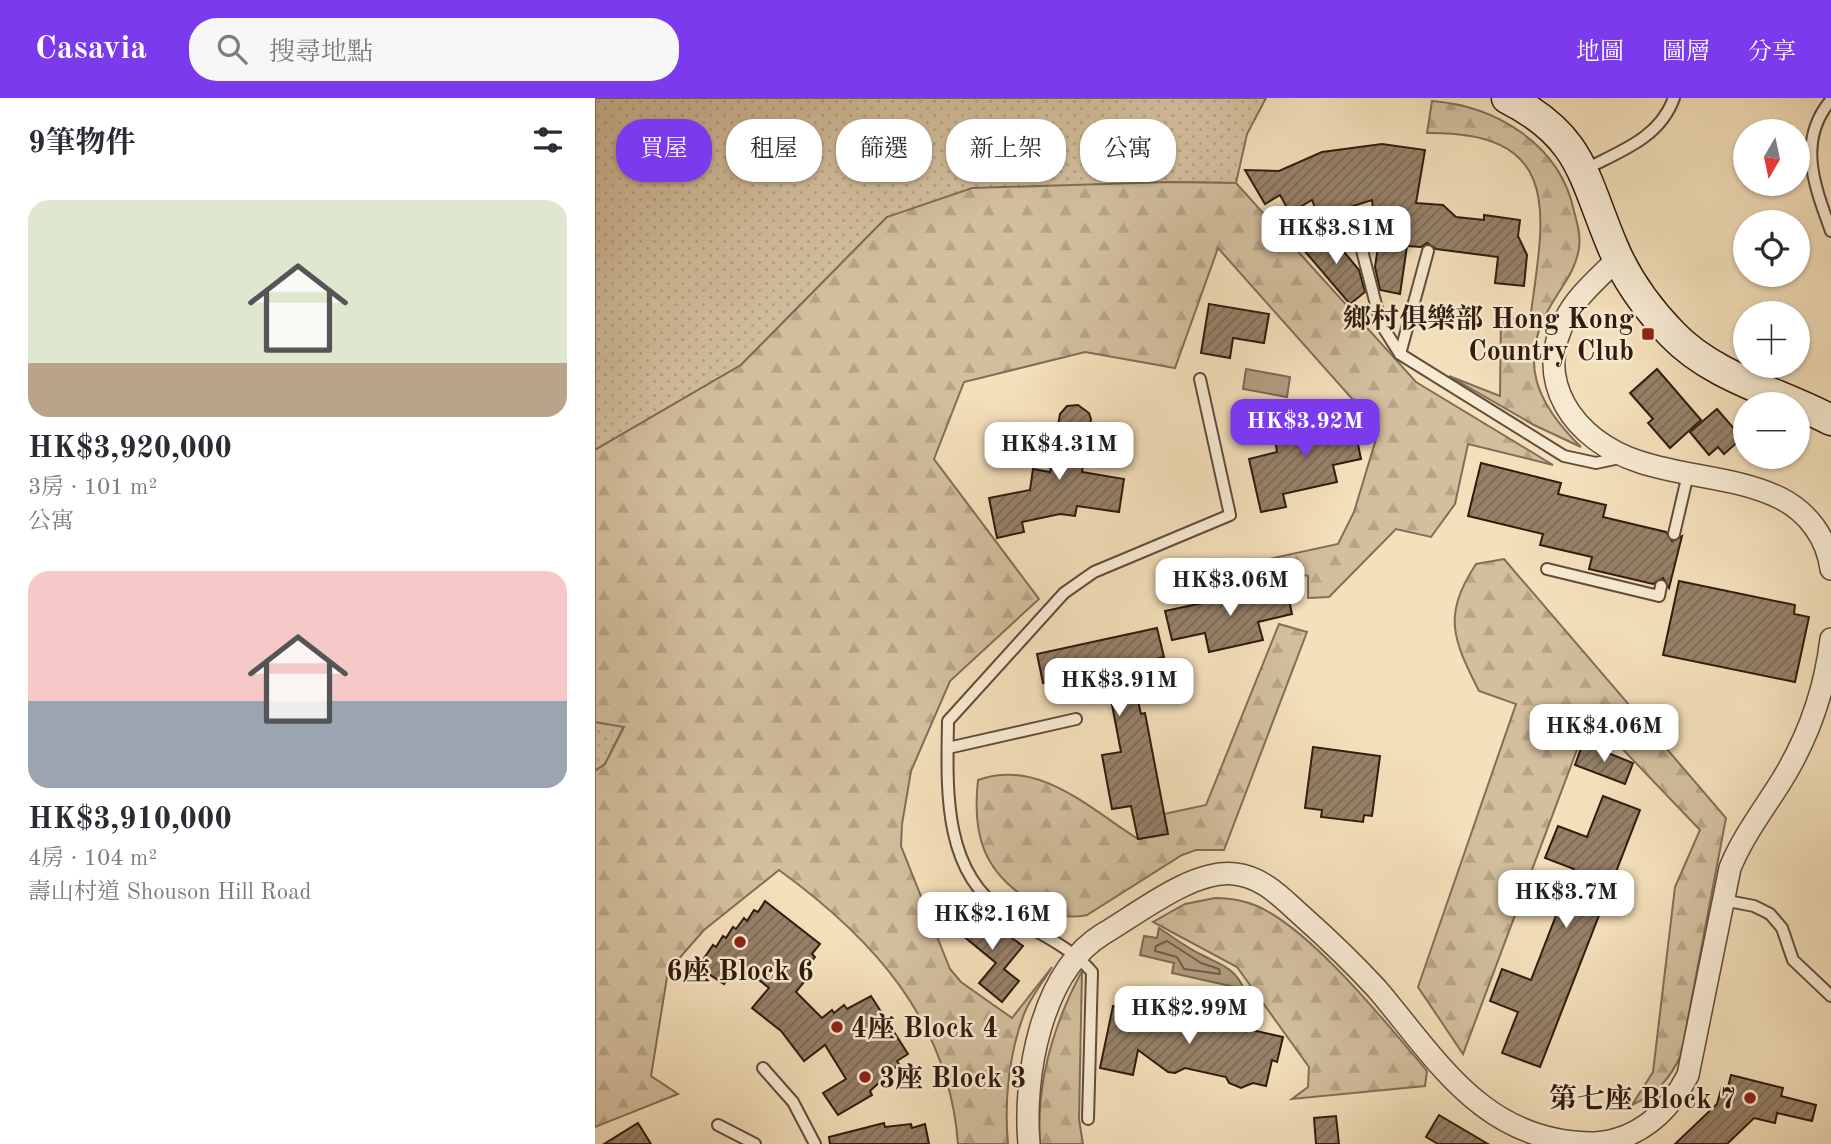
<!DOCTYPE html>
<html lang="zh-TW">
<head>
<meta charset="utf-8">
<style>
	body { margin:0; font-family:"Old Standard TT","Noto Serif TC",serif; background:#f7f7f7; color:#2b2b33; height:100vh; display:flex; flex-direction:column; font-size:26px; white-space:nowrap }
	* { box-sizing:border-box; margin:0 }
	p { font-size:23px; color:#7c7c81 }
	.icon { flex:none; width:38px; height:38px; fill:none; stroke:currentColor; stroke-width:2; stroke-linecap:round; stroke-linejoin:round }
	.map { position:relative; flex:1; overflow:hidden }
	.panel { display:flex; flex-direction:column; background:#fff; width:595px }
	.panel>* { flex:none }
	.banner { position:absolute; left:21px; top:21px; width:665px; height:63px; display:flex; gap:14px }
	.needle { width:46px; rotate:189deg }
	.fabs { position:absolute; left:1138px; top:21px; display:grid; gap:14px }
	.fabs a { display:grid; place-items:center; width:77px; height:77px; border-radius:50%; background:#fff; box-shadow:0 2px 5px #0004; font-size:35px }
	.price { position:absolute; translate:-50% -60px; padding:0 16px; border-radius:14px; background:#fff; color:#222; font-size:23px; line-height:46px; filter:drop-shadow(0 2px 4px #0008) }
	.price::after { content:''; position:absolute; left:50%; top:42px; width:21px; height:16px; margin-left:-10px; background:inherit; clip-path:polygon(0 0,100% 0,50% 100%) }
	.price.current { background:#7c3aed; color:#fff }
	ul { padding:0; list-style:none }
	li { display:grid; align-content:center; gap:14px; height:371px; padding:0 28px }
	li span { display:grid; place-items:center; height:217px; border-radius:21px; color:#555 }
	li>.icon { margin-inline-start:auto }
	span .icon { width:126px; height:126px; fill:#fffc; stroke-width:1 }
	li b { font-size:30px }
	h2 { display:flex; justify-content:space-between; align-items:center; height:84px; padding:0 28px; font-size:30px }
	.pill { padding:0 24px; border-radius:28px; background:#fff; box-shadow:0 2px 5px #0004; font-size:24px; line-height:63px }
	.pill.current { background:#7c3aed; color:#fff }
	header { display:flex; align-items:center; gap:42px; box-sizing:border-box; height:98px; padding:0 35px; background:#7c3aed; color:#fff }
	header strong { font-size:33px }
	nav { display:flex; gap:38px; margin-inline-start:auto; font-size:24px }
	.search { width:490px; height:63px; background:#f7f7f7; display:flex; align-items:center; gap:18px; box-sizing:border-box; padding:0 24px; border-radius:28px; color:#7c7c81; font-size:26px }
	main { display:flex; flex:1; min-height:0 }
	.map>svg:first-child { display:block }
</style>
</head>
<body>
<header>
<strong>Casavia</strong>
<div class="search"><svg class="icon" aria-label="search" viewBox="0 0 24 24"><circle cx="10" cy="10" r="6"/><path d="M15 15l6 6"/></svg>搜尋地點</div>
<nav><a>地圖</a><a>圖層</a><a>分享</a></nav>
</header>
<main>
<section class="panel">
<h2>9筆物件<svg class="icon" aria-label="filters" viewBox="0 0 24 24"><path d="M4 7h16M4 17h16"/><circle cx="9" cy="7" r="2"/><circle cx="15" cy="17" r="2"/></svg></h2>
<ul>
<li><span style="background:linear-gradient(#dfe7d0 75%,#b9a48a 0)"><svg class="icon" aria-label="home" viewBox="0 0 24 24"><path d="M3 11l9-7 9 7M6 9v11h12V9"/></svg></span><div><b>HK$3,920,000</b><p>3房 · 101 m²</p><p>公寓</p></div></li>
<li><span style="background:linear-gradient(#f6c9c9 60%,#9aa5b1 0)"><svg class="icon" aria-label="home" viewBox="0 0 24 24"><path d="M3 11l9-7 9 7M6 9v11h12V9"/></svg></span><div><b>HK$3,910,000</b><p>4房 · 104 m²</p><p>壽山村道 Shouson Hill Road</p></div></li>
</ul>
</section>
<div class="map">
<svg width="1236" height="1046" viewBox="0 0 1236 1046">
	<defs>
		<pattern id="grass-dots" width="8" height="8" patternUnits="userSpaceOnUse" patternTransform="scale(1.75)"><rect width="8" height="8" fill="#d3bf9e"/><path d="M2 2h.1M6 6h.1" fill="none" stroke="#b5a487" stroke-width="1.8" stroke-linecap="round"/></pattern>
		<pattern id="forest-firs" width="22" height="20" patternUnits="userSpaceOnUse" patternTransform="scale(1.75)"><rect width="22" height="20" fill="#d3bf9e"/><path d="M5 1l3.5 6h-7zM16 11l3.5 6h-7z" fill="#b5a487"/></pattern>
		<pattern id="building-hatch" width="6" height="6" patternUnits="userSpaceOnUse" patternTransform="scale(1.75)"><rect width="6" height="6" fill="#968168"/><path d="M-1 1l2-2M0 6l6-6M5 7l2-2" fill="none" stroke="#7b6954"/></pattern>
	</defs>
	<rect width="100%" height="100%" fill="#f4e0bb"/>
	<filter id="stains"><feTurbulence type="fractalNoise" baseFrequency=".00286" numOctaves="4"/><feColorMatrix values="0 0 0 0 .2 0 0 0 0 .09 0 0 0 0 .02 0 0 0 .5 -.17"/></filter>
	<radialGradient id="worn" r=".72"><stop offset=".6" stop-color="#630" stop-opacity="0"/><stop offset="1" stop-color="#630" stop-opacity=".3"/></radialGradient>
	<g fill="url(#grass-dots)" stroke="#826d56" stroke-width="2">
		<path d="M0,0h671l-19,36 -11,49 -67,-1 -282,35 -146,148 -146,85z"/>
		<path d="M0,624l29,4 -19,38 -10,7z"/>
	</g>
	<g fill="url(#forest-firs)" stroke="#826d56" stroke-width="2">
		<path d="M837,3c64,5 128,43 142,110 3,12 7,24 5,37 -3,22 -17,38 -28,57 -34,57 -14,99 30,142l-47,-22 -85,-49 51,20 1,-79 29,3c13,-101 38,-189 -103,-187z"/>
		<path d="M574,84l67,1 180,199 137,83 -85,-21 -13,60 -24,33 -35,-8 -67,68 -21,1v-22l-57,-13 87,-19 16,-32 25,-83 -161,-181 -43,120 -90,-16 -121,30 -30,77 105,140 -89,82 -39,90 -9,53 -1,22 49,123 11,13 51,36 40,-51c-9,15 -22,31 -28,47 -15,40 -20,87 -16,130h-50c-9,-122 -84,-205 -179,-274l-75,60 -36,41 -17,105 27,18 -83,33v-356l10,-7 19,-37 -29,-5v-272l146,-85 146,-148 85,-29z"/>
		<path d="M909,461l222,259 -45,237c-11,24 -25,39 -49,50l21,-33 22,-185 25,-57 -110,-115 -127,339 -45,-67 98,-283 -37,-13c-26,-52 -37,-75 -3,-127z"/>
		<path d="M684,526l28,8 -83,218h-28l-14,5 -95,60c-23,5 -37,-2 -56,-14 -48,-29 -59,-67 -53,-121 60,-22 111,28 160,59l29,-5 -3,-20 42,-9z"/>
		<path d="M620,800c14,0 28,2 42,8 55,24 130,118 170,165l-2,15 -133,13 16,-12 1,-20 -72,-100 -84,-45 32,-18z"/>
		<path d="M487,873l-3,148 4,25h-43c-4,-62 13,-119 42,-173z"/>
	</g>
	<g fill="#b19d80" stroke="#7d6952" stroke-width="2">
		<path d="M651,271l44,8 -3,20 -44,-8z"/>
		<path d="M564,830c14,9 28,20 43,27 19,10 32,12 42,34l-72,-16 2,-10 -34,-8 4,-19 13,2z"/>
	</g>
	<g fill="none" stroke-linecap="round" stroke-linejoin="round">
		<path stroke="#705c47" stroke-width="2" d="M572,843l34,22 18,6 1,5 -36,-5 -7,-12 -22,-6 1,-5z"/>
	</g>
	<g fill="url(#building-hatch)" stroke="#301b0e" stroke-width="2">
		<path d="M787,46l43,6 -9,53 27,2 13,12 28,3v-5l36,5 -2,16 9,19 -3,31 -29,-3 3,-26 -62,-8 -9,-6 -6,4 -14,-1 -7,48 -20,-4 -5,-23 9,-60 -11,2 -1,-9 -53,17 -7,-17 -22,13 -10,-18 -15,9 -20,-34 34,1 43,-19z"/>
		<path d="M731,132l33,40 6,22 -15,12 -47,-55z"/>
		<path d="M614,206l60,10 -5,29 -31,-5 -3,20 -29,-5z"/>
		<path d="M1062,271l44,51 -31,28 -22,-25 5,-4 -23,-26z"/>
		<path d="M483,307l11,8 2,6 -9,53 42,7 -5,33 -42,-6 -2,10 -15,-2 -38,8 2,10 -27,6 -8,-40 41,-8 3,-21 17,3 10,-58 7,-8z"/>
		<path d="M755,307l11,54 -28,6 4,17 -54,12 3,13 -25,5 -12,-53 28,-7 -2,-13 53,-12 -4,-17z"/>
		<path d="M1122,311l25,29 -18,16 -6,-7 -9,8 -19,-23z"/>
		<path d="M886,365l80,20 -3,11 48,11 -3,12 63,15 6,9 10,-5 -13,52 -6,-10 -10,6 -64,-15 3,-12 -52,-12 3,-11 -75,-18z"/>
		<path d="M1084,483l116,24 -1,9 15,3 -14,65 -132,-27z"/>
		<path d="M691,487l6,29 -34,8 5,18 -54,12 -4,-19 -33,7 -7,-29z"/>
		<path d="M562,530l7,29 -34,8 11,49 4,-1 23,121 -30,5 -7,-33 -19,3 -10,-54 19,-3 -12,-63 -29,6 -4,-19 -33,7 -6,-29z"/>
		<path d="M988,645l50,20 -8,21 -50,-19z"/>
		<path d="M718,649l67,9 -8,60 -8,-1 -1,7 -42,-5 1,-7 -17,-2z"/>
		<path d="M1008,698l37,14 -100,257 -38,-14 16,-41 -28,-11 12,-32 29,11 43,-111 -29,-11 13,-32 29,11z"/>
		<path d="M170,803l55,43 -8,10 3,3 -9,10 3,2 -8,10 3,3 -8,10 26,26 10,-8 2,3 10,-8 3,4 24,-13 37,58 -11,7 2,3 -29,27 2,4 -34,20 -15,-22 23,-14 -21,-34 -21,16 -23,-30 -29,-23 17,-20 -31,-25 -14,21 -26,-17 15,-22 3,2 7,-11 3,2 7,-11 3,2 8,-11 3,3 7,-11 4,2z"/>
		<path d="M377,811l51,37 -19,23 15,12 -17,21 -23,-19 17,-20 -40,-33z"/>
		<path d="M518,908l43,3 127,28 -6,25 -5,-2 -6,26 -13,-3 -12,5 -12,-5 -3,-6 -41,-9 -10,5 -7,-1 -30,-22 -5,25 -33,-7z"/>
		<path d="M1136,977l52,13 -2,8 35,9 -4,16 -35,-8 -2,10 -21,-5 -27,26h-52l42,-40 5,-18 6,1z"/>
		<path d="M844,1017l49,29h-50l-12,-7z"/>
		<path d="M741,1018l3,28h-23l-2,-26z"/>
		<path d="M43,1025l13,21h-47z"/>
		<path d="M289,1025l1,4 26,-3 1,4 13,-4 4,20h-99l-1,-7z"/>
	</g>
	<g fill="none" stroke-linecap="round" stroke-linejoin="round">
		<defs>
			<g id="lane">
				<path d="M1236,2c-35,41 -16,87 0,131"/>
				<path d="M989,72c36,-19 75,-31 90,-72"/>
				<path d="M761,129l25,97 19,30 164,102 32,7 28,-6"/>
				<path d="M805,256l28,-103"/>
				<path d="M1079,436l14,-60"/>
				<path d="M952,471l112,27 2,-10"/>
				<path d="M353,650l128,-29"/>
				<path d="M1128,802l31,6 16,8 12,14 11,32 38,36"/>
				<path d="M168,970l30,34 22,42"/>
				<path d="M493,1021l4,-147c-24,-28 -58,-40 -88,-60 -62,-41 -57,-125 -56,-191l116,-128 30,-21 136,-57 -30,-136"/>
				<path d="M123,1027l37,19"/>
			</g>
			<g id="street">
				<path d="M1023,160c-17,18 -38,35 -50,56 -38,66 6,127 72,148 45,15 97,15 140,36 28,14 47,40 51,71"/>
				<path d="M434,1046c-6,-67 12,-172 74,-210 36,-21 90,-65 132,-60 28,3 47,24 66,41 27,24 52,48 76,74 61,72 108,155 218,154 43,-3 74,-31 93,-68l42,-207c13,-32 34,-59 52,-88 27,-44 43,-90 49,-141"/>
			</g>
			<path id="secondary" d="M912,0c75,38 76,78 105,147 13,32 36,64 60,89 42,44 106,58 159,86"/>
		</defs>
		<use href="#lane" stroke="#614c39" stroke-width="14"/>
		<use href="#street" stroke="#614c39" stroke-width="24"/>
		<use href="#secondary" stroke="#301b0e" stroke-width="33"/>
		<use href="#lane" stroke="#f8ebd3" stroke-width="10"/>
		<use href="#street" stroke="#f8ebd3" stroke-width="21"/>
		<use href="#secondary" stroke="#f8ebd3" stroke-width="30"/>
	</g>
	<g fill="#8f2418" stroke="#f8ebd3" stroke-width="2.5">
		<rect x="1046" y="229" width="14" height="14" rx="3.5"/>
		<circle cx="145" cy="844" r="7"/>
		<circle cx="242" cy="929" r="7"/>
		<circle cx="270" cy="979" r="7"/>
		<circle cx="1155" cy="1000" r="7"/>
	</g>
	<g text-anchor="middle" stroke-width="5" stroke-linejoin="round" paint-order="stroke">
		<g font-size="28" font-weight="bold" fill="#301b0e" stroke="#f8ebd3" text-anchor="end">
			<text x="1039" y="230">鄉村俱樂部 Hong Kong<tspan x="1039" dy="32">Country Club</tspan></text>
			<text x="145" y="882" text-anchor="middle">6座 Block 6</text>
			<text x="256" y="939" text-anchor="start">4座 Block 4</text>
			<text x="284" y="989" text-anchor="start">3座 Block 3</text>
			<text x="1141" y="1010">第七座 Block 7</text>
		</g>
	</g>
	<rect width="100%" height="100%" filter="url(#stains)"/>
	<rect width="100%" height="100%" fill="url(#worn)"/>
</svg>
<div class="fabs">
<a><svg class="needle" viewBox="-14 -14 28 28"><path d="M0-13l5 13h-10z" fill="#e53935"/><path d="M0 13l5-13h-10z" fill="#7c7c81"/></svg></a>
<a><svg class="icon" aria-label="locate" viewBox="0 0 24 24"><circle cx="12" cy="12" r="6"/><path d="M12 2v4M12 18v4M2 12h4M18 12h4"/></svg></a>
<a>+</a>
<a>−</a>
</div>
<b class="price" style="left:741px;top:168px">HK$3.81M</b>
<b class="price current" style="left:710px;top:361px">HK$3.92M</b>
<b class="price" style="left:464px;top:384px">HK$4.31M</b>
<b class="price" style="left:635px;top:520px">HK$3.06M</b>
<b class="price" style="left:524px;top:620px">HK$3.91M</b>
<b class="price" style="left:1009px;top:666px">HK$4.06M</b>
<b class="price" style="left:971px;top:832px">HK$3.7M</b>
<b class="price" style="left:397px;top:854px">HK$2.16M</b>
<b class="price" style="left:594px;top:948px">HK$2.99M</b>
<div class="banner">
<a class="pill current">買屋</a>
<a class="pill">租屋</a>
<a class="pill">篩選</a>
<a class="pill">新上架</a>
<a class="pill">公寓</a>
</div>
</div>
</main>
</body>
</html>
